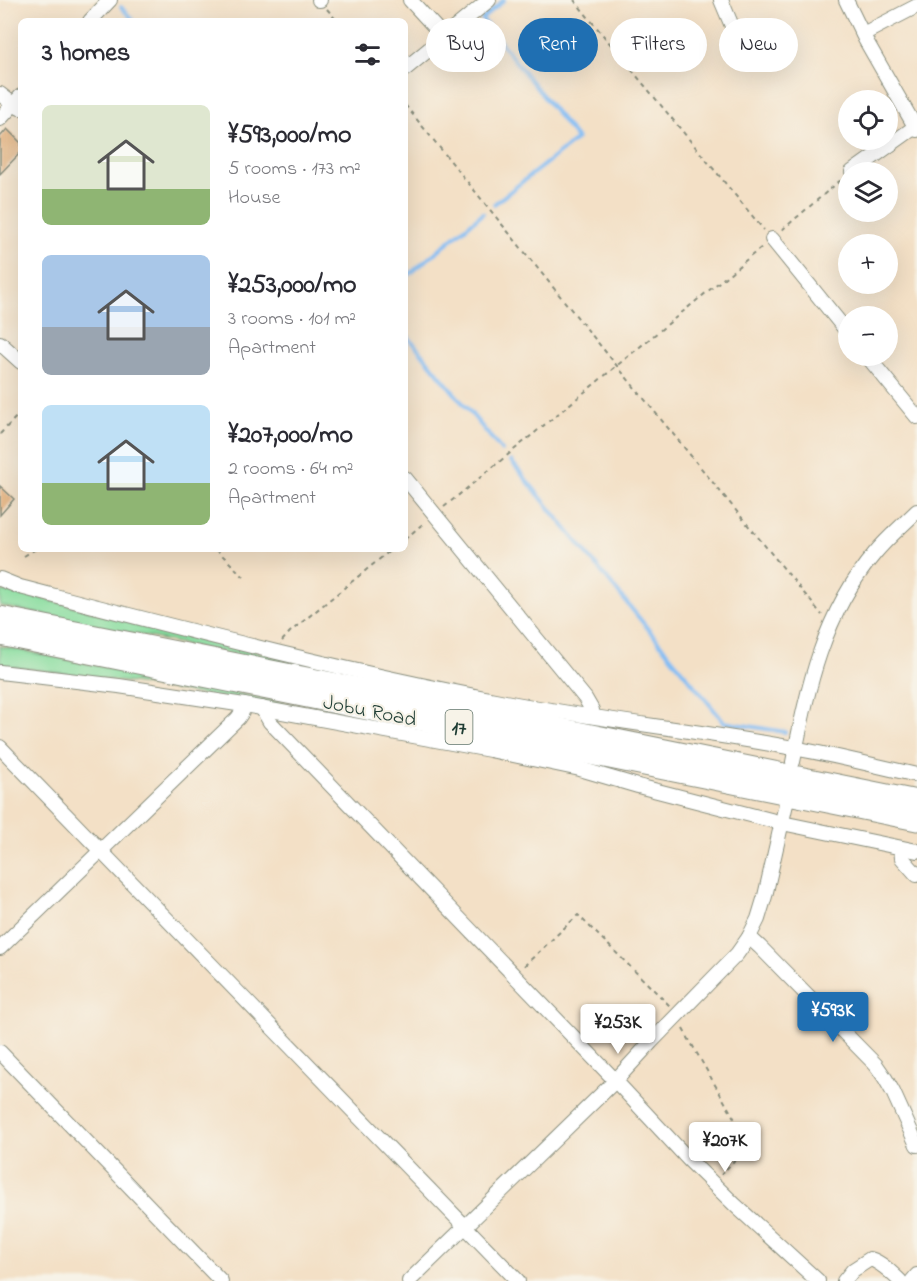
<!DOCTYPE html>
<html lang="en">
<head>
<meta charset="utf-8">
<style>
	body { margin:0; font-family:"Indie Flower",sans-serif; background:#f7f7f7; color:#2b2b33; height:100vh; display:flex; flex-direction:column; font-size:22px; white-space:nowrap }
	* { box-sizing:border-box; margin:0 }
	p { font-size:20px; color:#7c7c81 }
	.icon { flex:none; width:33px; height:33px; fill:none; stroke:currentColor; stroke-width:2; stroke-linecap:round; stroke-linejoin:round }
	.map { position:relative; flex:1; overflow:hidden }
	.drawer { position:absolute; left:18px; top:18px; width:390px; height:534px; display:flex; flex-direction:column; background:#fff; border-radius:9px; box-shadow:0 6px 24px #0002 }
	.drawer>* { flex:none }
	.hud { position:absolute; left:426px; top:18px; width:400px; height:54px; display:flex; gap:12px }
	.fabs { position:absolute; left:838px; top:90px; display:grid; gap:12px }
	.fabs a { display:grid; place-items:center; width:60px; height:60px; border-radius:50%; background:#fff; box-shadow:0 6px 24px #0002; font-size:30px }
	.price { position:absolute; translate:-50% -51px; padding:0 14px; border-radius:6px; background:#fff; color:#222; font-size:20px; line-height:39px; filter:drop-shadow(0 2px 3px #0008) }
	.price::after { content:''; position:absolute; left:50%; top:36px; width:18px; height:14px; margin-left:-9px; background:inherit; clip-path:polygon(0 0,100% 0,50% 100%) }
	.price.active { background:#1f6fb2; color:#fff }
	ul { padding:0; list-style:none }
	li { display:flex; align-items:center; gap:18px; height:150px; padding:0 24px }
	li span { display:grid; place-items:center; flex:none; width:168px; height:120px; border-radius:9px; color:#555 }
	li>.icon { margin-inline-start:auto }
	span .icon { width:72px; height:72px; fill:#fffc; stroke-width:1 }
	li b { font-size:26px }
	h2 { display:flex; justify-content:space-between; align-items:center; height:72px; padding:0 24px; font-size:26px }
	.chip { padding:0 21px; border-radius:27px; background:#fff; box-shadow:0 6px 24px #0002; font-size:21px; line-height:54px }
	.chip.active { background:#1f6fb2; color:#fff }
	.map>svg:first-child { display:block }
</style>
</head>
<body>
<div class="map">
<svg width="917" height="1281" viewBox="0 0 917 1281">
	<rect width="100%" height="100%" fill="#f7f3e8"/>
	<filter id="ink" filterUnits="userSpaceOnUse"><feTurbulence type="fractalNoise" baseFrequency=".0167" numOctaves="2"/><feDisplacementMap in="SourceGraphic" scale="12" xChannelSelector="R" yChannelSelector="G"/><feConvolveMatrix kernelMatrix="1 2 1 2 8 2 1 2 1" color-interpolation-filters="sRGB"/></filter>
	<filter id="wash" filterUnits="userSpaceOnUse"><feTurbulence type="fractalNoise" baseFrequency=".008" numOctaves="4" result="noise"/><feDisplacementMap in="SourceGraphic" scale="24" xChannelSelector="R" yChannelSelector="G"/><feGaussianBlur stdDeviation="1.35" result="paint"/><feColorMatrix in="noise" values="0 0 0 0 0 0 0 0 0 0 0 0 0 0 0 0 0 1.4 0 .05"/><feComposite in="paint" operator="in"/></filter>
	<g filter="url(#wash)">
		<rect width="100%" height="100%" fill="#f3e0c6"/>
		<g fill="#88dd9f" stroke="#548d6a" stroke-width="1.5">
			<path d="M0,591l25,3 320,80 -4,3 -341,-71z"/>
			<path d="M0,646l395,79v2l-256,-43 -139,-19z"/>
		</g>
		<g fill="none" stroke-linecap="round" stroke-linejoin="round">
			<g stroke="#83bdf4" stroke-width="4">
				<path d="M121,7l13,14"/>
				<path d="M494,204l83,-65 -95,-120 22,-19"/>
				<path d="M405,278l78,-65"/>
				<path d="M405,333l97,118"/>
				<path d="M511,461l213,261 61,10"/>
			</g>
		</g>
		<g id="blocks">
			<g fill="#e0a870">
				<path d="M7,129l14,14v9l-21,22v-37z"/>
				<path d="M0,486l14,13 -14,16z"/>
			</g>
		</g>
	</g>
	<g filter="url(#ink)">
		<use href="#blocks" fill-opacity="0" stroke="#898e7d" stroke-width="1.5"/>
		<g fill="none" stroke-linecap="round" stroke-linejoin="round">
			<defs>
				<g id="minor">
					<path d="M319,0h1"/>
					<path d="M410,0l34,37"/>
					<path d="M721,0l11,26"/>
					<path d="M846,0l19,39 52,91"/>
					<path d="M90,21l20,-21"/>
					<path d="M863,34l54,-28"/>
					<path d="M405,69l84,-69"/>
					<path d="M0,94l13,10 7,4"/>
					<path d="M0,119l21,-23"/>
					<path d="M852,172l63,-45"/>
					<path d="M772,239l77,95"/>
					<path d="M0,343l21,19"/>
					<path d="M867,356l50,61"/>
					<path d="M405,478l180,220 7,12v6"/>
					<path d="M0,579l20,8c159,41 318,83 480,114 102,20 206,30 309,50 36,7 72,16 108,24"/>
					<path d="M0,672l119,14 125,19 246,45 90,19 58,17 144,37 135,28"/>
					<path d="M262,708l8,14 340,353 80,86 45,44 83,76"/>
					<path d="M0,747l518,534"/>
					<path d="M793,762c15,-75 30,-148 82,-209 12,-15 28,-28 42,-42"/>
					<path d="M901,848l1,10 15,17"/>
					<path d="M749,937l11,10 116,118 9,13 8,14 24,53"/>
					<path d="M0,948l238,-230 4,-6 2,-7"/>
					<path d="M0,1052l221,229"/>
					<path d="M409,1281l206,-200 36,-39 86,-88 12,-17 9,-18 7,-23 21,-92"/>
					<path d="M844,1281l9,-11 17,-11c11,3 22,14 30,22"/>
					<path d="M912,1281l5,-6"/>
				</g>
				<g id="highway">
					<path d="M0,617l498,99 419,85"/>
					<path d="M0,635l917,185"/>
				</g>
			</defs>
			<use href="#minor" stroke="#898e7d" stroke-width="16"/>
			<use href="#highway" stroke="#898e7d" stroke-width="23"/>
			<g stroke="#898e7d" stroke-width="2" stroke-dasharray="4.5 4.5" stroke-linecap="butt">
				<path d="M574,0l190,230"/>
				<path d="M327,9l10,12"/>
				<path d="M405,105l212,261 205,249"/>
				<path d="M782,230l60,-51"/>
				<path d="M0,434l21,-22"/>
				<path d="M444,507l318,-260"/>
				<path d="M405,539l20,-17"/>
				<path d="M216,549l28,28"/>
				<path d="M24,556l12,-7"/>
				<path d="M282,641l8,-9 102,-83"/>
				<path d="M524,966l54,-51 92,91"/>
				<path d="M683,1029l66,115 -28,31"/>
			</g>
			<use href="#minor" stroke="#fff" stroke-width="14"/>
			<use href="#highway" stroke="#fff" stroke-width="21"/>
		</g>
	</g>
	<g text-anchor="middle" stroke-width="4.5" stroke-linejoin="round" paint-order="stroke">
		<rect fill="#f7f3e8" stroke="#60746a" stroke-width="1.5" x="445.5" y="710" width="27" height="34" rx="4.5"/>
		<g font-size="20" font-weight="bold" fill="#1f3d34">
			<text x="459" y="734">17</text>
		</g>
		<g font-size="21" fill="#1f3d34" stroke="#f7f3e8">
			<text transform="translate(370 710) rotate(11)" y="7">Jobu Road</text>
		</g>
	</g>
</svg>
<div class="fabs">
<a><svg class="icon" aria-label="locate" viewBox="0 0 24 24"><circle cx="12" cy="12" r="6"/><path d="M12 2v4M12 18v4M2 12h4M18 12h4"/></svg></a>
<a><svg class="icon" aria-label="layers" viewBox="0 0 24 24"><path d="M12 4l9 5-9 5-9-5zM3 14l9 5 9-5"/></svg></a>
<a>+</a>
<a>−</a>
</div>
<b class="price active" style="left:833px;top:1043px">¥593K</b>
<b class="price" style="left:618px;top:1055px">¥253K</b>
<b class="price" style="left:725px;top:1173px">¥207K</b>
<div class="hud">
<a class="chip">Buy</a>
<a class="chip active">Rent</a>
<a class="chip">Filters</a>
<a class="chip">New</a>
</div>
<section class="drawer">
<h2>3 homes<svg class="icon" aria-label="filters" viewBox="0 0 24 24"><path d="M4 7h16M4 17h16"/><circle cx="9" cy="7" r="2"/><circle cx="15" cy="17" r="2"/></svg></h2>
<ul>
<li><span style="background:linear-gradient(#dfe7d0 70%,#8fb573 0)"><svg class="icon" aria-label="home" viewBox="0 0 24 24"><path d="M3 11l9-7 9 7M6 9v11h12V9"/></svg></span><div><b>¥593,000/mo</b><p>5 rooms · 173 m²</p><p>House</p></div></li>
<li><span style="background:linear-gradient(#a9c7e8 60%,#9aa5b1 0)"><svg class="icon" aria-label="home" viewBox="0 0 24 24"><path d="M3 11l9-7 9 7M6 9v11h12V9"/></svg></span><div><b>¥253,000/mo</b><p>3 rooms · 101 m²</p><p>Apartment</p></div></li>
<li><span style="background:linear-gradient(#bfe0f5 65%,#8fb573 0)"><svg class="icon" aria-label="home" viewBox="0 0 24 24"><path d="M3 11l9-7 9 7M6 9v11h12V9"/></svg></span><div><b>¥207,000/mo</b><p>2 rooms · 64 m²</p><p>Apartment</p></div></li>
</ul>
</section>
</div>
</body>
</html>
